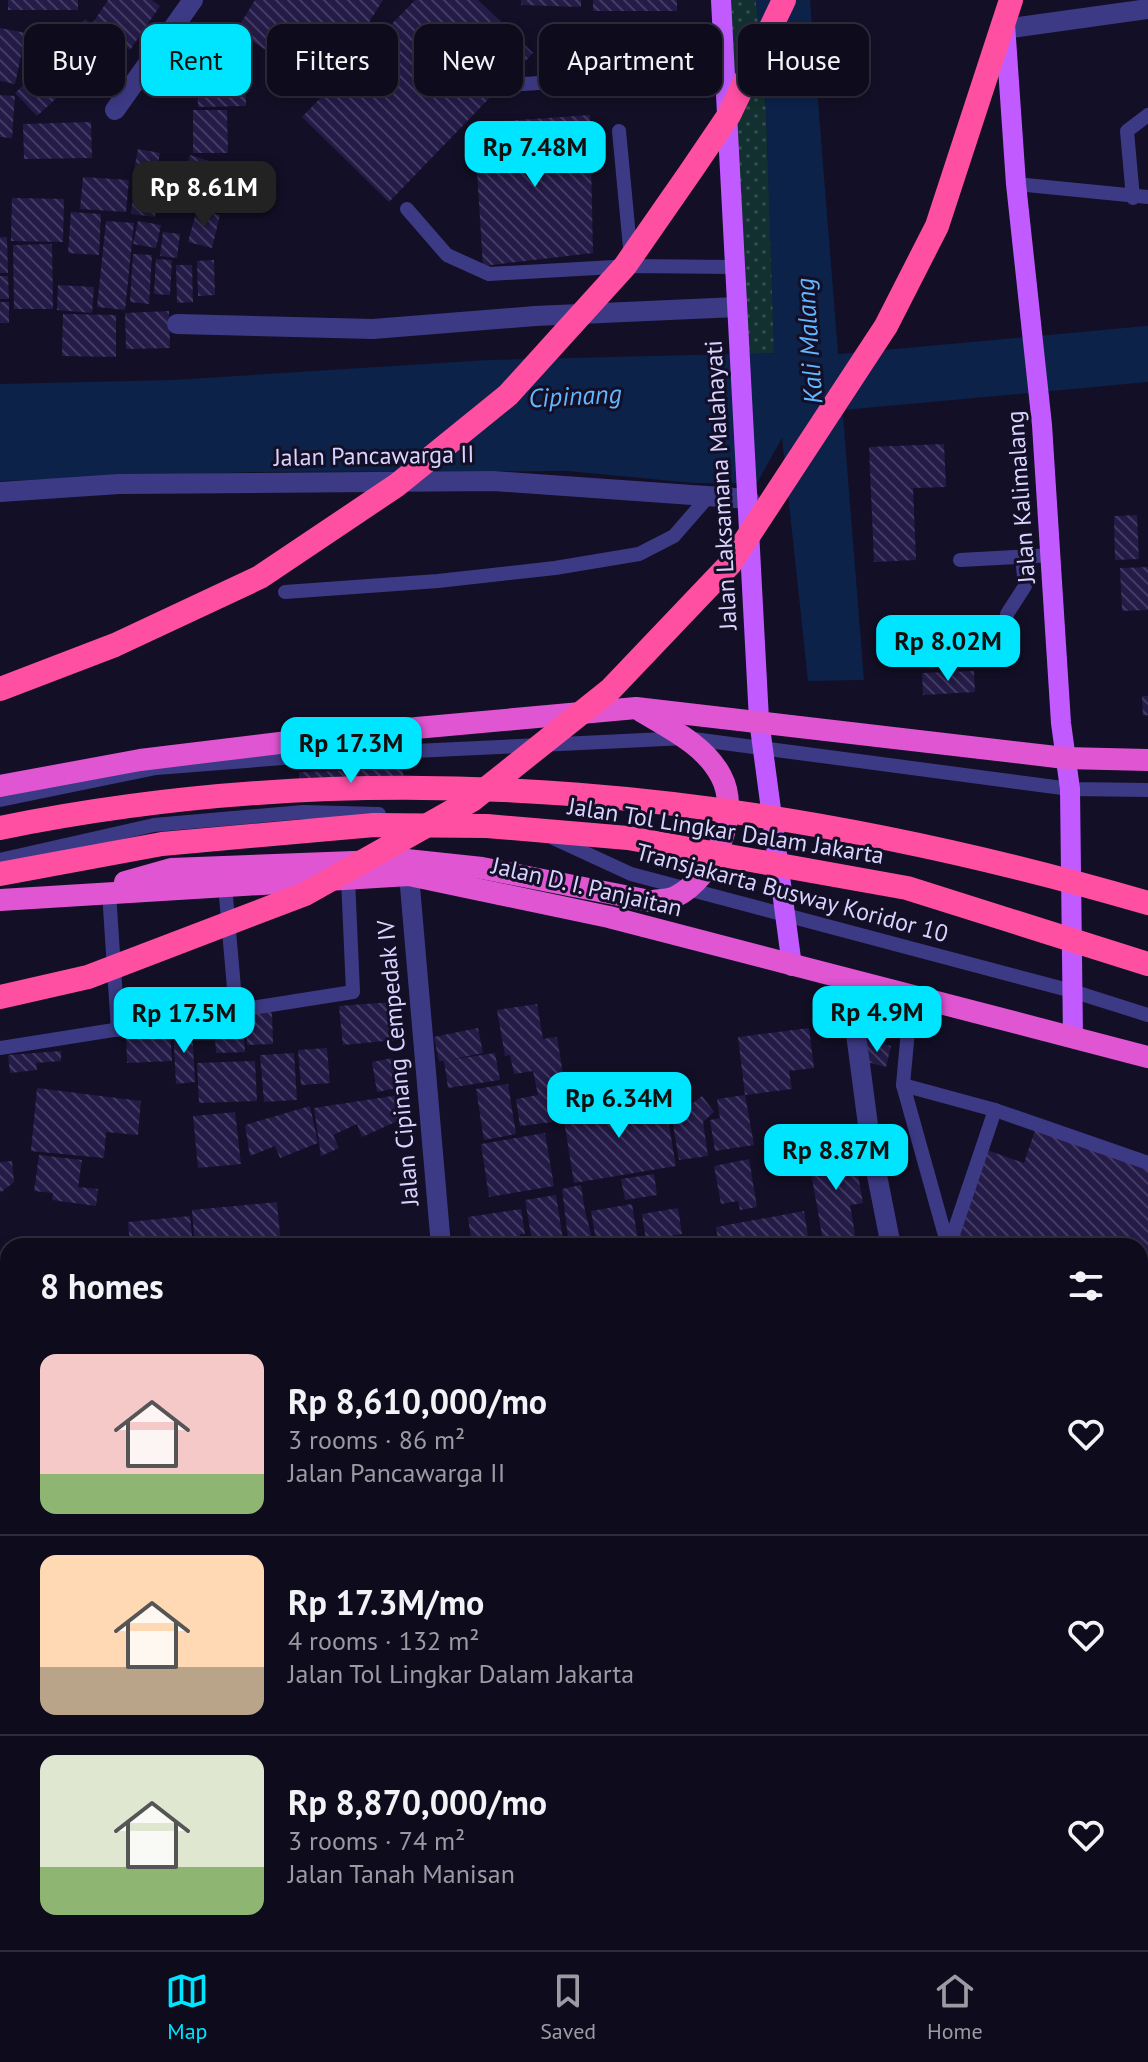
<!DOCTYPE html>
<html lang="en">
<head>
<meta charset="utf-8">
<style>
	body { margin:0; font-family:"PT Sans",sans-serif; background:#1c1929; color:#f1f3f6; height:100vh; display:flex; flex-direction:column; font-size:30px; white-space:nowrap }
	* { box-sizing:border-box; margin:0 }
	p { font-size:26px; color:#9b9ba3 }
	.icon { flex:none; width:44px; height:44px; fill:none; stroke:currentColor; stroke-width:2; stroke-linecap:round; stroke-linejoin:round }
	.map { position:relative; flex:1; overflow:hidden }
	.drawer { position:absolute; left:0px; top:1238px; width:1148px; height:712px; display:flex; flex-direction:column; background:#0e0b1c; border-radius:24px 24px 0 0; box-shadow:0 4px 12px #0003,0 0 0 2px #2e2b3b }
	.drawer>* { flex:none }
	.top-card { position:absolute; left:24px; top:24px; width:1100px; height:72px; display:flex; gap:16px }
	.price { position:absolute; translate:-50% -68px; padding:0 18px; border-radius:16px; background:#00e5ff; color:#111; font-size:26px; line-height:52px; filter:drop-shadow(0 2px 4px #0008) }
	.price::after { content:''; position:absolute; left:50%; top:48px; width:24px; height:18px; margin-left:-12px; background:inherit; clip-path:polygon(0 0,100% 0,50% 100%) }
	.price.current { background:#222; color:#fff }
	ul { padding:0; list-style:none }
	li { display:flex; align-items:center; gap:24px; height:200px; padding:0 40px }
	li+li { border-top:2px solid #2e2b3b }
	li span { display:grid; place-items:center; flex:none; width:224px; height:160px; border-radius:16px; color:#555 }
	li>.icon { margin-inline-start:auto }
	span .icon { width:96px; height:96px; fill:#fffc; stroke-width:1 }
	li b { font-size:34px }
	h2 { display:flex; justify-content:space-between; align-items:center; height:96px; padding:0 40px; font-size:34px }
	.tag { padding:0 28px; border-radius:16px; background:#0e0b1c; box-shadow:0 4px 12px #0003,0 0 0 2px #2e2b3b; font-size:28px; line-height:72px }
	.tag.current { background:#00e5ff; color:#111 }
	.tabs { display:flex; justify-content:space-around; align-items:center; height:112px; border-top:2px solid #2e2b3b; background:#0e0b1c; font-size:22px; color:#9b9ba3 }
	.tabs a { display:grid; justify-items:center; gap:4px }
	.tabs .current { color:#00e5ff }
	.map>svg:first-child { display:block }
</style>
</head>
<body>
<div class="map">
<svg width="1148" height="1950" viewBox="0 0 1148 1950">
	<defs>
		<pattern id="green-dots" width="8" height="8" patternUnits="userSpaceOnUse" patternTransform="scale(2)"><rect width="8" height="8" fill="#12302f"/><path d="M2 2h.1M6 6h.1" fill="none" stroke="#344d4e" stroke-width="1.8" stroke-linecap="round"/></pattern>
		<pattern id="building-back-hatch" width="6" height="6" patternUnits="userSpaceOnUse" patternTransform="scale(2)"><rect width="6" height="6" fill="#241b47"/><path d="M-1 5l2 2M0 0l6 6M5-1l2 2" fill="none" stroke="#433b63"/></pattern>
	</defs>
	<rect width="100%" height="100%" fill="#130f26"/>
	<path fill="url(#green-dots)" d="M721,0h35l10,109 9,244 -35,2z"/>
	<path fill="#0c2248" d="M756,0h54l54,680 -56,1 -26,-243 -25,45h-64l-126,-12 -313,1 -254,9v-97l173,-4 315,-20 286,-7 -8,-244z"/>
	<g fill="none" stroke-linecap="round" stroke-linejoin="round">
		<path stroke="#0c2248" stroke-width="56" d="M787,387l361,-33"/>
	</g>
	<g fill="url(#building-back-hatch)">
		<rect x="8" y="0" width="70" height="10"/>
		<path d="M108,0h44l8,6 -30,44 -38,-26z"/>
		<path d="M255,0h128l-56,89 -91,-58z"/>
		<path d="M415,0h63l55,53 -144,149 -87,-85z"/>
		<path d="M521,0h60v7l-60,-2z"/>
		<rect x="593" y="0" width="84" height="11"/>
		<path d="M85,19l39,33 -35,41 -39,-33 22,24 -35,32 -22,-23 35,-33z"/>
		<path d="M0,28l26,5 -11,51 -15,-3z"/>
		<path d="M620,29l2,32 -80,3 -1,-31z"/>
		<path d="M197,69h48l1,37 -48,1z"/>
		<path d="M0,95l15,1 -3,42 -12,-1z"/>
		<path d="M193,110h34l1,43h-35z"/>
		<path d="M590,115l3,138 -110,13 -9,-143z"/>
		<path d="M91,122l1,36 -68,1 -1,-35z"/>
		<path d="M138,149l22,4 -4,22 -22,-5z"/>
		<path d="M190,155l25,8 -13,42 -25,-8z"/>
		<path d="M135,176l25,2 -5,39 -24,-3z"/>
		<path d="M83,177l46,3 -3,32 -46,-3z"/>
		<path d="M12,198l52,1 -1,43 -52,-1z"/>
		<path d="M197,209l23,6 -8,33 -24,-6z"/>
		<path d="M71,212l30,2 -2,41 -31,-2z"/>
		<path d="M106,221l28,2 -9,87 -28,-3z"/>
		<path d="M138,221l23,4 -5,23 -23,-4z"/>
		<path d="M163,232l17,2 -3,24 -17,-2z"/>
		<path d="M0,237h7l1,36h-8z"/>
		<path d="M52,244l1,65h-39l-1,-64z"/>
		<path d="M133,254l19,1 -3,49 -19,-2z"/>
		<path d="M156,259l16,1 -2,35 -16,-1z"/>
		<path d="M214,260l1,35 -17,1 -1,-35z"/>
		<path d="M176,265h16l1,37 -16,1z"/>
		<path d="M0,276h8l1,23h-9z"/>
		<path d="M58,285l36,2 -2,26 -35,-3z"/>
		<rect x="0" y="302" width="9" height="21"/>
		<path d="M169,311l1,37 -44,1 -1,-36z"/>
		<path d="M63,314l53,1v42l-54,-1z"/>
		<path d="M944,444l2,43 -33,1 3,72 -42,2 -5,-115z"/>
		<path d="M1137,515l2,44 -24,1 -1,-44z"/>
		<path d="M1148,567v43l-26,1 -2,-43z"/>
		<path d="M974,671l1,21 -52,3 -1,-22z"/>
		<path d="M1142,696h6v19l-5,1z"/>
		<path d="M403,769l1,29 -105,3v-29z"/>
		<path d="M393,1002l3,38 -53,5 -4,-39z"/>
		<path d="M537,1004l6,35 14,-2 10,62 -17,3 3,20 -33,4 -4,-27 22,-4 -5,-24 -19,3 -4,-19 -5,1 -8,-46z"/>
		<path d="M272,1012l1,32 -26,1 -1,-32z"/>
		<path d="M875,1016l20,7 -5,15 -20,-7z"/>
		<path d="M243,1021l2,31 -29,1 -2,-31z"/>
		<path d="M173,1027h19l3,55 -19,2z"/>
		<path d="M478,1028l5,25 -34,7 46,-7 5,27 -52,8 -4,-27h-5l-5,-24z"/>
		<path d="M809,1028l5,40 -25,3 3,18 -47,6 -7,-58z"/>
		<path d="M170,1030l2,31 -45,2 -1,-32z"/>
		<path d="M868,1040l23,6 -5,21 -23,-6z"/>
		<path d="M327,1048l3,35 -29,2 -3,-35z"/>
		<path d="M61,1051v10l-25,2 1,7 -27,3 -2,-18z"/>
		<path d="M294,1053l3,47 -33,2 -4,-47z"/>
		<path d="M393,1058l5,30 -21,4 -5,-30z"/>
		<path d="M255,1061l2,40 -58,2 -2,-40z"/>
		<path d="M508,1084l8,50 -32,6 -8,-51z"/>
		<path d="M37,1088l104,13 -3,34 -32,-3 -2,26 -73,-7z"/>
		<path d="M399,1095l3,24 -40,18 -5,-13 -24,11 6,13 -18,8 -7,-48z"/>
		<path d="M745,1095l9,50 -39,6 -5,-31 10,-2 -3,-19z"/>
		<path d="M702,1096l12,16 -11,10 5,34 -29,4 -9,-53 23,-4z"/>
		<path d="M664,1097l12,69 -102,17 -11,-69z"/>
		<path d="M310,1106l8,37 -38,15 -5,-12 -25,10 -5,-31z"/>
		<path d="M235,1112l6,52 -43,4 -5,-52z"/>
		<path d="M1036,1127l112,40v172l-8,-3v-90h-169l-16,-6 32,-90 37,13z"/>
		<path d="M545,1133l9,53 -65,11 -8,-53z"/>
		<path d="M852,1142l11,61 -13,2 7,41h-33l-17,-96z"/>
		<path d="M39,1155l43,5 -4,27 20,2 -2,17 -44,-6 1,-7 -19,-2z"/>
		<path d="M749,1159l8,48 -17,3 -2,-9 -17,3 -7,-38z"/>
		<path d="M12,1161l2,21 -14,11v-31z"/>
		<path d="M654,1174l3,21 -32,5 -4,-21z"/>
		<path d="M581,1185l4,26 9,35h-25l-7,-57z"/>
		<path d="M556,1195l8,51h-31l-8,-46z"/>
		<path d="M277,1202l4,44h-86l-3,-36z"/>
		<path d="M632,1204l6,36 -41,6 -6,-35z"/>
		<path d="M678,1208l4,26 -36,6 -4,-26z"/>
		<path d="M521,1209l4,25h-5l1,12h-49l-4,-29z"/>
		<path d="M804,1211l5,31 -19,4h-71l-3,-19z"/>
		<path d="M190,1216l3,30h-63l-2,-24z"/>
		<path d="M691,1236l1,10h-37l-1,-6z"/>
		<path d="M1140,1481h3l3,38 -6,1z"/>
		<path d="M1140,1583l6,2 -6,17z"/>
		<path d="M1148,1594v23l-7,-3z"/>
		<rect x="0" y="1618" width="8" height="84"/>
		<path d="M1148,1633v37l-8,-3v-13z"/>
		<path d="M1140,1669l8,3v79l-7,19z"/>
		<path d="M0,1851h6l2,11v80h24v5l-32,3z"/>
		<path d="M1147,1855h1v34l-8,-3z"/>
		<path d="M1140,1940l8,2v8h-22l2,-8z"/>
		<path d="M155,1942h82v6l-81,2z"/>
		<path d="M244,1942h22l1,2 -22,2z"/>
		<path d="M355,1942h65v2l-64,4z"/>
		<path d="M532,1942h106l1,8h-106z"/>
		<path d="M652,1942h21l1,8h-21z"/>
		<path d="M678,1942h24v6l-24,1z"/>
		<path d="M703,1942h30v8h-29z"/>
		<path d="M761,1942h28l1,5 -28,3z"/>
		<path d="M825,1942h69l-1,8 -68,-2z"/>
		<path d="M964,1942h94v8h-95z"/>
	</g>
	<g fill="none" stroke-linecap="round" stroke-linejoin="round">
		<g stroke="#3d3a85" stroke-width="14">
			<path d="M508,85l182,-12 33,14"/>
			<path d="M619,131l12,127"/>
			<path d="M1016,184l132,13"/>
			<path d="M1133,198l-6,-67 21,-16"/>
			<path d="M407,209l40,46 42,19 143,-8 102,1"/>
			<path d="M960,560l93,-5"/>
			<path d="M285,592l153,-11 117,-13 84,-14 35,-18 33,-38"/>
			<path d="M1004,660l3,-46 18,-28 -3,-29"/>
			<path d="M0,800l156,-32 153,-12 377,-18 384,51 78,1"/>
			<path d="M553,838l78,36 441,117 76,24"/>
			<path d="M0,860l154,-35 149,-13 76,2"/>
			<path d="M225,885l11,126"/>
			<path d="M109,892l9,138"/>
			<path d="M911,998l-8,87 92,25 153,53"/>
			<path d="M0,1048l353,-56 -5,-113"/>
			<path d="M903,1085l45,161"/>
			<path d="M949,1246l46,-136"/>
			<path d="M1140,1371l8,-2"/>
		</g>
		<g stroke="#3d3a85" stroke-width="20">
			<path d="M1005,29l143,-20"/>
			<path d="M115,110l78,-110"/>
			<path d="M177,324l196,5 162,-13 202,-9"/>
			<path d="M0,492l119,-8 374,-3 256,18"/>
			<path d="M1140,1467l8,1"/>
			<path d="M1140,1827l8,-24"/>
			<path d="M490,1942l1,8"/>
			<path d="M1114,1950l1,-8"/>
		</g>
		<g stroke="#3d3a85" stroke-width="20">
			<path d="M409,875l32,371"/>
			<path d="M849,981l21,159 21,106"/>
			<path d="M0,1789l8,-1"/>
			<path d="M98,1942l1,8"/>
			<path d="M955,1942l1,8"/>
		</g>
		<g stroke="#c25bff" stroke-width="20">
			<path d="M721,0l38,720 33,246"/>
			<path d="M1005,24l11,160 26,241 19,298 9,66 3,249"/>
		</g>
		<g stroke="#e055d1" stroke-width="22">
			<path d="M0,786l140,-26 221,-27 275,-25 429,50 83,2"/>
			<path d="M125,882l46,-13 236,-9 75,8 168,33c8,-1 18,-1 25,-4 38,-19 67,-82 46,-121 -16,-31 -52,-48 -80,-65"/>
			<path d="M0,900l409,-25 200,42 539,140"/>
		</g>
		<g stroke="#ff4fa3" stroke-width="24">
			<path d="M0,689l115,-44 145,-68 137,-92 111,-90 117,-129 66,-95 38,-56 55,-115"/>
			<path d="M0,828c387,-79 772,-35 1148,75"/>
			<path d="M0,874l162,-30 212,-19 113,1 141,12 279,50 241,76"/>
			<path d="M0,997l88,-20 217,-83 167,-94 138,-110 120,-126 156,-238 51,-100 74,-226"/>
		</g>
	</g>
	<g text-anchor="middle" stroke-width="6" stroke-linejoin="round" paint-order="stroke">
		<g font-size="24" fill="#d9d4ff" stroke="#130f26">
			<text transform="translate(374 456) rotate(-1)" y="8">Jalan Pancawarga II</text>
			<text transform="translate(721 485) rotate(-93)" y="8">Jalan Laksamana Malahayati</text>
			<text transform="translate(1021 497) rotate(-94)" y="8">Jalan Kalimalang</text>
			<text transform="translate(726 831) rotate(9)" y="8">Jalan Tol Lingkar Dalam Jakarta</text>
			<text transform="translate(587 887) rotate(13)" y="8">Jalan D. I. Panjaitan</text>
			<text transform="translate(792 893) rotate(15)" y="8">Transjakarta Busway Koridor 10</text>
			<text transform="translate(398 1063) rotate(-95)" y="8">Jalan Cipinang Cempedak IV</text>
		</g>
		<g font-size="26" font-style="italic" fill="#62b6ff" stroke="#130f26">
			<text transform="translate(809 341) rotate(-94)" y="9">Kali Malang</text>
			<text transform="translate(575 396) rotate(-3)" y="9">Cipinang</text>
		</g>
	</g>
</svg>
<b class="price" style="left:535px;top:189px">Rp 7.48M</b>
<b class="price current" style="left:204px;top:229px">Rp 8.61M</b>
<b class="price" style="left:948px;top:683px">Rp 8.02M</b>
<b class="price" style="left:351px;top:785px">Rp 17.3M</b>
<b class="price" style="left:877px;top:1054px">Rp 4.9M</b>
<b class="price" style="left:184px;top:1055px">Rp 17.5M</b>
<b class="price" style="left:619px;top:1140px">Rp 6.34M</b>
<b class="price" style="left:836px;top:1192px">Rp 8.87M</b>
<div class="top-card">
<a class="tag">Buy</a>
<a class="tag current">Rent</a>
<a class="tag">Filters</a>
<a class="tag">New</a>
<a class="tag">Apartment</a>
<a class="tag">House</a>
</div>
<section class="drawer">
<h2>8 homes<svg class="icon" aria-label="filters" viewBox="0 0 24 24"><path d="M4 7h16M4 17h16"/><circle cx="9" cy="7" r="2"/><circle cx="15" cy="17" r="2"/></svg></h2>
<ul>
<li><span style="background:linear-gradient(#f6c9c9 75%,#8fb573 0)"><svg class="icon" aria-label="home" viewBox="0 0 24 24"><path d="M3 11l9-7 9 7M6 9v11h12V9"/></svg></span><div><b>Rp 8,610,000/mo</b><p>3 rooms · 86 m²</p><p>Jalan Pancawarga II</p></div><svg class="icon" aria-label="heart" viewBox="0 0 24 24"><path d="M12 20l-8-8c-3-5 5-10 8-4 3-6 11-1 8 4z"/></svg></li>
<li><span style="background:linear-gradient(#ffd9b3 70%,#b9a48a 0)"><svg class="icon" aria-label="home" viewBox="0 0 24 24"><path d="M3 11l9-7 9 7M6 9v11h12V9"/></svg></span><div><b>Rp 17.3M/mo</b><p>4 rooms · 132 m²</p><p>Jalan Tol Lingkar Dalam Jakarta</p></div><svg class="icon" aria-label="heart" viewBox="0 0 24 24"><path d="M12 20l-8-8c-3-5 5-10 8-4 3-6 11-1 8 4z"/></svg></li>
<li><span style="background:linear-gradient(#dfe7d0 70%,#8fb573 0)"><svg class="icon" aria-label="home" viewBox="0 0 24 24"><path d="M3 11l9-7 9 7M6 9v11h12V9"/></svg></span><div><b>Rp 8,870,000/mo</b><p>3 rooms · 74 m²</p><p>Jalan Tanah Manisan</p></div><svg class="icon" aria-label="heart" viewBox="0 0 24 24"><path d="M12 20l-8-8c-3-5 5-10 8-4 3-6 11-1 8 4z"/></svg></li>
</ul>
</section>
</div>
<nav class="tabs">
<a class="current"><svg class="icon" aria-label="map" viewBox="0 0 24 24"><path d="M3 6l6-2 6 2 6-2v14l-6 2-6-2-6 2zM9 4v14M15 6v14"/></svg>Map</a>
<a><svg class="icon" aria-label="saved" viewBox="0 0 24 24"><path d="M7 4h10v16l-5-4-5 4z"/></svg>Saved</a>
<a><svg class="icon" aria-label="home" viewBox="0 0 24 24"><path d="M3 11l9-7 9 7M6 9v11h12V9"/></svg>Home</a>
</nav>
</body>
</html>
